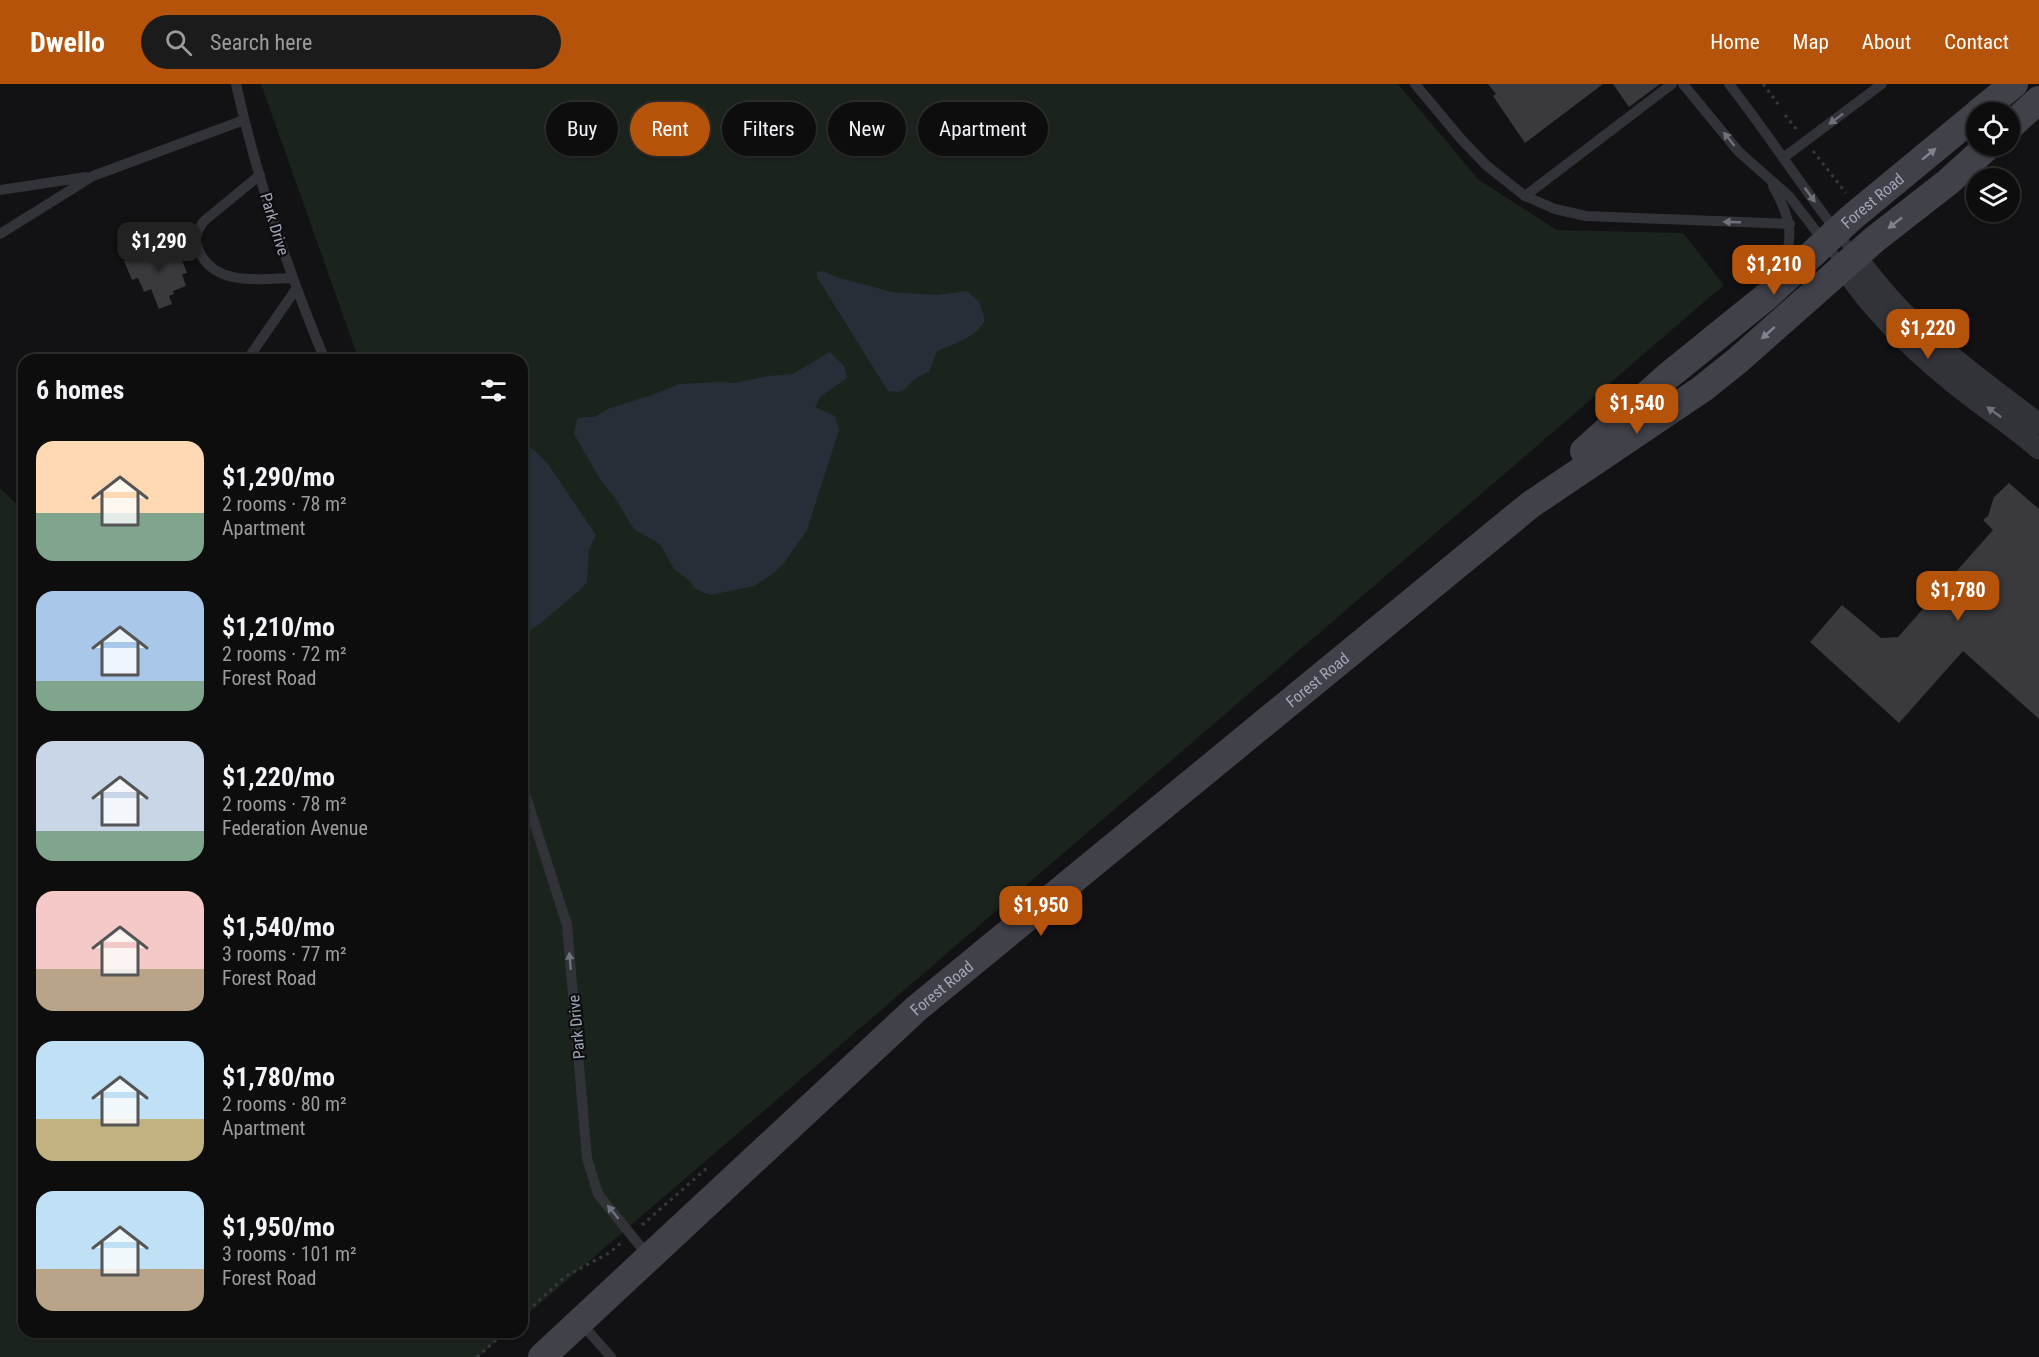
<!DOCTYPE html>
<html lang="en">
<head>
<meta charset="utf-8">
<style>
	body { margin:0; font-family:"Roboto Condensed",sans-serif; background:#1c1b1c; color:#f1f3f6; height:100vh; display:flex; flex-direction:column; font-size:22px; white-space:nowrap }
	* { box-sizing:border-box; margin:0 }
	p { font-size:20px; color:#9b9c9e }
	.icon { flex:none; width:33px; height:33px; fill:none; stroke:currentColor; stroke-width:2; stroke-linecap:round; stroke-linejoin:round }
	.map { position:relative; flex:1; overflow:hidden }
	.details { position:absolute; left:18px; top:270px; width:510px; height:984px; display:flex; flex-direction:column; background:#0e0d0e; border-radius:18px; box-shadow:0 2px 4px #0004,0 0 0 2px #2e2d2e }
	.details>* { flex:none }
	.banner { position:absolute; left:546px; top:18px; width:570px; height:54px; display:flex; gap:12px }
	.controls { position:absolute; left:1966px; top:18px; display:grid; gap:12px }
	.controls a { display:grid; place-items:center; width:54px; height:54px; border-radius:50%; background:#0e0d0e; box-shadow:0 2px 4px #0004,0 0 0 2px #2e2d2e; font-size:30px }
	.price { position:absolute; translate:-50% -51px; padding:0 14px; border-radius:12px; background:#b45309; color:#fff; font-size:20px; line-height:39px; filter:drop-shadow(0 2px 3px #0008) }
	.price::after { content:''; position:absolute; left:50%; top:36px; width:18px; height:14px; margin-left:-9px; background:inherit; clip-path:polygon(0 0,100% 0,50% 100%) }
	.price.current { background:#222; color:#fff }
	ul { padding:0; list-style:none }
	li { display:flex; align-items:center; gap:18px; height:150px; padding:0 18px }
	li span { display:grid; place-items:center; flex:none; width:168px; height:120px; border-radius:18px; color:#555 }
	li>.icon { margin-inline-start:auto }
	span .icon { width:72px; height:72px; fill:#fffc; stroke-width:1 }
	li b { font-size:26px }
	h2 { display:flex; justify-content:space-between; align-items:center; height:72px; padding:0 18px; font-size:26px }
	.tag { padding:0 21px; border-radius:27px; background:#0e0d0e; box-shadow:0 2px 4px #0004,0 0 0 2px #2e2d2e; font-size:21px; line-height:54px }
	.tag.current { background:#b45309; color:#fff }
	header { display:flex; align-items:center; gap:36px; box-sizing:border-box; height:84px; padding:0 30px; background:#b45309; color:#fff }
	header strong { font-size:28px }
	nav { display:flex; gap:33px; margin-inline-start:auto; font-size:21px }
	.search { width:420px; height:54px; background:#1c1b1c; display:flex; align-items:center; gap:15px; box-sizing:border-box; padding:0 21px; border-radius:33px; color:#9b9c9e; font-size:22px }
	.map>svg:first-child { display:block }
</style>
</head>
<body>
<header>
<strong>Dwello</strong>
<div class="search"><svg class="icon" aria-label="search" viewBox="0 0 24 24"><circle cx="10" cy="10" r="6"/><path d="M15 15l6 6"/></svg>Search here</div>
<nav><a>Home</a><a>Map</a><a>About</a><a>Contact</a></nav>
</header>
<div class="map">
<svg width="2039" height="1273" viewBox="0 0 2039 1273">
	<rect width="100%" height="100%" fill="#121113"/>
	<g fill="#1b231d">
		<path d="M261,0h1137l81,96 78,50 126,3 41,52 -1202,1034v-959h-163z"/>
		<path d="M0,404l24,23v821h483l-29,25h-478z"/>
	</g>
	<g fill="#272e38">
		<path d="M822,187l18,7 52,14 45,3 30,-4c16,14 12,10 18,29 -9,18 -31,24 -48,31l-8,21c-5,2 -10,4 -14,7 -11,10 -10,15 -27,12l-71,-114v-5z"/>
		<path d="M830,268l14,14 3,12 -26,18 -6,11 20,9 4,14 -32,100 -23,33 -10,10 -20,13 -44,9 -16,-7 -3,-6 -17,-13 -14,-25 -26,-15 -20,-33 -13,-15 -27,-47 3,-15 8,-2h9l16,-9 42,-13 27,-11 41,-2 15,1 33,-7 25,-2z"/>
		<path d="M522,360l12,6 14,14 48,71 -7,15 -2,32 -5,6 -41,35 -19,12z"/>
	</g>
	<g fill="#39393e">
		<path d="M1488,0h115l-78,59 -32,-47 3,-2z"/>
		<path d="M1613,0h47l-31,23z"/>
		<path d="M171,159l5,12 4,-1 7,19 -5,1 4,12 -13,5 1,3 -5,2 3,8 -13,5 -8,-20 -7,3 -6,-14 -6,2 -8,-19z"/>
		<path d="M2009,399l30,26v210l-76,-68 -64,72 -89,-81 32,-37 39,33 17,-1 95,-107 -10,-10 5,-4 6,-19z"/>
	</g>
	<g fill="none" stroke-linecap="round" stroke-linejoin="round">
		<g stroke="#383940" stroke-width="3" stroke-dasharray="3 4.5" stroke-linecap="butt">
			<path d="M1763,0l15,20"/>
			<path d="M1785,31l11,14"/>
			<path d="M1813,67l33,42"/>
			<path d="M1749,194l21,-21"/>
			<path d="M642,1141l65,-57"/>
			<path d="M522,1232l44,-40 43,-23 12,-10"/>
			<path d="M477,1273l28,-25"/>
		</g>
		<g stroke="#323239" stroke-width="10">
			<path d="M236,0c21,95 52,187 89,276"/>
			<path d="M1415,0l46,55 25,26 39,31 147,-112"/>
			<path d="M1683,0l56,68 50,44 54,70"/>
			<path d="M1729,0c44,56 81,116 126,171"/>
			<path d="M1783,74l99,-74"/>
			<path d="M260,91l-56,46c-7,10 -11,18 -5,30 16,36 62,28 93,27"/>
			<path d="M1773,102c18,32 23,53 6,87"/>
			<path d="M0,106l86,-13"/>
			<path d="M1525,112l30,13 31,7 204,8"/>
			<path d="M0,150l93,-58 151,-56"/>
			<path d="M247,276l49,-71"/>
			<path d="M522,700l45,141 20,233 11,36 51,63"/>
			<path d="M581,1239l30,34"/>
		</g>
		<g stroke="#323239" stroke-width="21">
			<path d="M1855,172c14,17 27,34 42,50 42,44 94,81 142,118"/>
			<path d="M1843,183c29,43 67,81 108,114 29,24 60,44 88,68"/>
		</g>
		<g stroke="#404149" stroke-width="28">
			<path d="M1979,28l35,-28"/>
			<path d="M2010,42l29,-26"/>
			<path id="s1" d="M1584,367l84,-75 99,-80 84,-78 126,-104"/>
			<path id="s2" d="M542,1273l375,-349 613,-503 172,-116 35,-28 138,-122 73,-57 40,-36"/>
		</g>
	</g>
	<defs><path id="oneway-solid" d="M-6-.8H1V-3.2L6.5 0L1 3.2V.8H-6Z" transform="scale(1.5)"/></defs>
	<g fill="#6f717d">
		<use href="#oneway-solid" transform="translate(1836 35) rotate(143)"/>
		<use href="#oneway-solid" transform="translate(1729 55) rotate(-129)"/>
		<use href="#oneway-solid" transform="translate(1810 111) rotate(54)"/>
		<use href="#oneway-solid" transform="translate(1732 138) rotate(-178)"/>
		<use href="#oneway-solid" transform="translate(1994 328) rotate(-144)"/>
		<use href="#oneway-solid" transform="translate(570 877) rotate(-95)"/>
		<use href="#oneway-solid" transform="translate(613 1128) rotate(-129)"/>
	</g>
	<g fill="#7f828f">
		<use href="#oneway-solid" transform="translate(1929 70) rotate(-39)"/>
		<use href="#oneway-solid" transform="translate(1895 139) rotate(142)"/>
		<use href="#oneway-solid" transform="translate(1768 249) rotate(138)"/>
	</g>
	<g text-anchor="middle" stroke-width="4.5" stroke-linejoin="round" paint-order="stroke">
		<g font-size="16" fill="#a1a5b5" stroke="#0d0c0e">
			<text dy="6" stroke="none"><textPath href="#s1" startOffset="382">Forest Road</textPath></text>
			<text transform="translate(275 140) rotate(73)" y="6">Park Drive</text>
			<text dy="6" stroke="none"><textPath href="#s2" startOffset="1030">Forest Road</textPath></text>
			<text dy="6" stroke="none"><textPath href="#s2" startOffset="544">Forest Road</textPath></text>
			<text transform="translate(576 943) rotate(-95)" y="6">Park Drive</text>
		</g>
	</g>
</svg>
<div class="controls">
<a><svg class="icon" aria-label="locate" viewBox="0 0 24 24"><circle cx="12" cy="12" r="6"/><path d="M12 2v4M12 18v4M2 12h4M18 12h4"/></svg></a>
<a><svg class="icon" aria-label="layers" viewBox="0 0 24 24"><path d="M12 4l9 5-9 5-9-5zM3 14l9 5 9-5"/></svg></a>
</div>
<b class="price current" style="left:159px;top:189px">$1,290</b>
<b class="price" style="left:1774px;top:212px">$1,210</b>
<b class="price" style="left:1928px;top:276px">$1,220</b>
<b class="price" style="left:1637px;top:351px">$1,540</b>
<b class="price" style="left:1958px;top:538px">$1,780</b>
<b class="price" style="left:1041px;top:853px">$1,950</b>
<div class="banner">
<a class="tag">Buy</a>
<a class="tag current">Rent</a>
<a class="tag">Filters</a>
<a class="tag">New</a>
<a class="tag">Apartment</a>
</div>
<section class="details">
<h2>6 homes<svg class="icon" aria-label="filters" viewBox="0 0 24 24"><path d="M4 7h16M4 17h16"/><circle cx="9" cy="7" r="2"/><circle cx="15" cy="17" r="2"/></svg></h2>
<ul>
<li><span style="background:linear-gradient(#ffd9b3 60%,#7fa58c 0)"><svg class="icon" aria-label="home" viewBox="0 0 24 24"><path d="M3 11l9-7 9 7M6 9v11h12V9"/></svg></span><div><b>$1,290/mo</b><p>2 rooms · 78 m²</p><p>Apartment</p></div></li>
<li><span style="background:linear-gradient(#a9c7e8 75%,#7fa58c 0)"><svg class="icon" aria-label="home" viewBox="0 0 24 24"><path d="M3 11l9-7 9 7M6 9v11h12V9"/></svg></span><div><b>$1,210/mo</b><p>2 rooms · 72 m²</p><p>Forest Road</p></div></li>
<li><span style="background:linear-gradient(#c9d6e8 75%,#7fa58c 0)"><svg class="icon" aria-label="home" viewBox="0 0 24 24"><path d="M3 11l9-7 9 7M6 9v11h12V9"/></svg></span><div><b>$1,220/mo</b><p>2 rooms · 78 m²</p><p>Federation Avenue</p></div></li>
<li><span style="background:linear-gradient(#f6c9c9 65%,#b9a48a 0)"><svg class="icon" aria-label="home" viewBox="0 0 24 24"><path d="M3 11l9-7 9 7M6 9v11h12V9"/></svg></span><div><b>$1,540/mo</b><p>3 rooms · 77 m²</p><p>Forest Road</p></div></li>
<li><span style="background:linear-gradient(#bfe0f5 65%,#c2b280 0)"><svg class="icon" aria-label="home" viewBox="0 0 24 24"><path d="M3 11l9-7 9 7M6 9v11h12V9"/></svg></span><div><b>$1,780/mo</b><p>2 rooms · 80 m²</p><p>Apartment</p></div></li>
<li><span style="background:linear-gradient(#bfe0f5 65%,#b9a48a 0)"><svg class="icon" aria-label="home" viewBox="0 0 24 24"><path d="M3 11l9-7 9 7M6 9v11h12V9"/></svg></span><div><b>$1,950/mo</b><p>3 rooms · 101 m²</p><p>Forest Road</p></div></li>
</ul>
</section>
</div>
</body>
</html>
